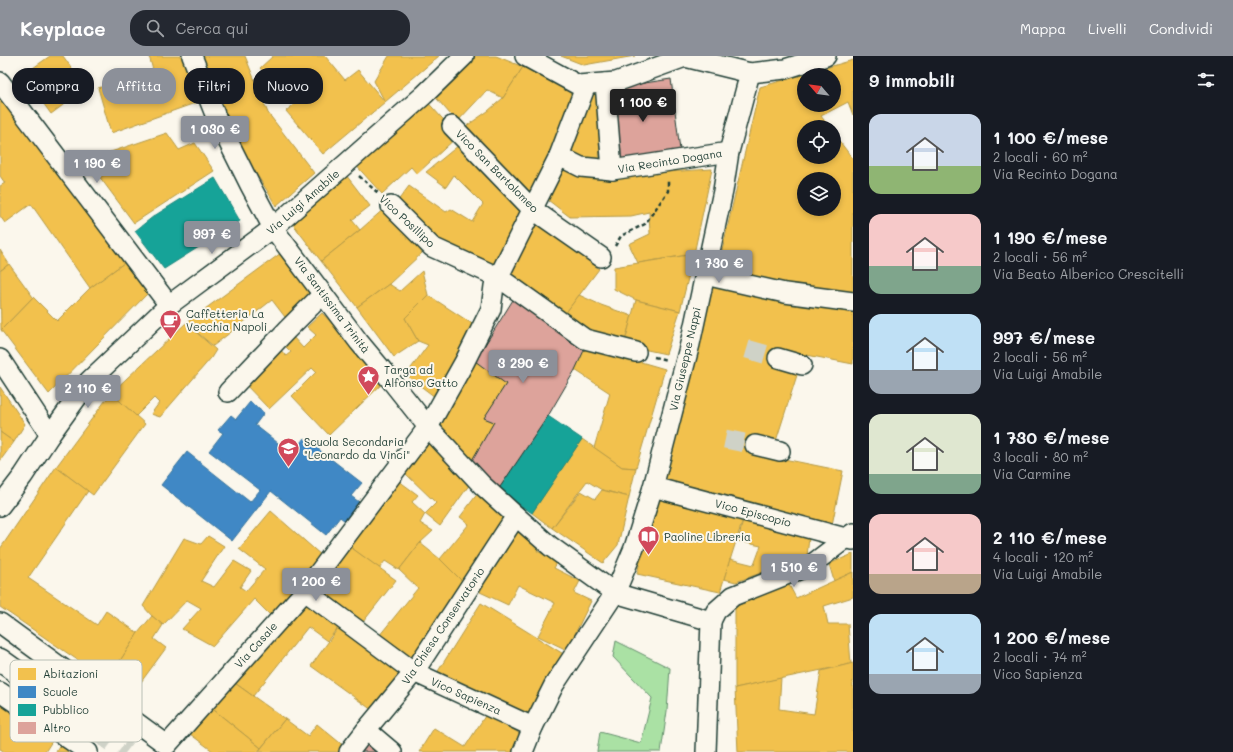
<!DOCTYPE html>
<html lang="it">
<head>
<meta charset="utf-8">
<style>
	body { margin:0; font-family:Mali,sans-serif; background:#242831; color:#f1f3f6; height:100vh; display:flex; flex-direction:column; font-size:15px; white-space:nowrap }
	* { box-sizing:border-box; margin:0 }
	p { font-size:13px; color:#9ea1a6 }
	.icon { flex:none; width:22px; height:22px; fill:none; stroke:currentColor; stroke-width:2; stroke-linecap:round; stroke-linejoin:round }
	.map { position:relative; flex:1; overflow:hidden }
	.side { display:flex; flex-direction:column; background:#171b24; width:380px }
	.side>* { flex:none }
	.guide { position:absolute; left:12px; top:12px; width:380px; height:36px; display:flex; gap:8px }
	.needle { width:26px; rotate:298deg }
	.controls { position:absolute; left:797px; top:12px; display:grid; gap:8px }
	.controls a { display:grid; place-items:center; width:44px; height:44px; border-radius:50%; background:#171b24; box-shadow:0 2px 6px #0003; font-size:20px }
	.price { position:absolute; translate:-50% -34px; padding:0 9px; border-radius:4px; background:#8c9099; color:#fff; font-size:13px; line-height:26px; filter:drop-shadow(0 1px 2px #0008) }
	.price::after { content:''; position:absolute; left:50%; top:24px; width:12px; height:9px; margin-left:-6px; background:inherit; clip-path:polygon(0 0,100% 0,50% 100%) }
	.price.current { background:#222; color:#fff }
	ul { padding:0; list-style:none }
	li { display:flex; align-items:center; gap:12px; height:100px; padding:0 16px }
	li span { display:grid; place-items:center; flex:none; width:112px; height:80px; border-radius:12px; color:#555 }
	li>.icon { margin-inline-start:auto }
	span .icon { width:48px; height:48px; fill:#fffc; stroke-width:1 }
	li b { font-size:17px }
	h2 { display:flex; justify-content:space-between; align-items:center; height:48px; padding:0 16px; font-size:17px }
	.tag { padding:0 14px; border-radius:16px; background:#171b24; box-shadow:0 2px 6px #0003; font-size:14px; line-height:36px }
	.tag.current { background:#8c9099; color:#fff }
	header { display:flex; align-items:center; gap:24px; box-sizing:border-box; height:56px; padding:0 20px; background:#8c9099; color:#fff }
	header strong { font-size:19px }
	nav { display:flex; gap:22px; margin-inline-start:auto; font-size:14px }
	.search { width:280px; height:36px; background:#242831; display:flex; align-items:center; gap:10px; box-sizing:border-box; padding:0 14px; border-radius:16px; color:#9ea1a6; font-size:15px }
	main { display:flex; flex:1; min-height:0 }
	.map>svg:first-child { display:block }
</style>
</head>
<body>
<header>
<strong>Keyplace</strong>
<div class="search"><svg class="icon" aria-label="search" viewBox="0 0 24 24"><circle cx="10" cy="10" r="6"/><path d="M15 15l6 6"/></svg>Cerca qui</div>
<nav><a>Mappa</a><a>Livelli</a><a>Condividi</a></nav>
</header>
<main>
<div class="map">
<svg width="853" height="696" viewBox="0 0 853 696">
	<rect width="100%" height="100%" fill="#fbf7ec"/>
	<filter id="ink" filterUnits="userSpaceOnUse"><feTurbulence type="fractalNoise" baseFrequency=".025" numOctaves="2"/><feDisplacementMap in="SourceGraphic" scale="8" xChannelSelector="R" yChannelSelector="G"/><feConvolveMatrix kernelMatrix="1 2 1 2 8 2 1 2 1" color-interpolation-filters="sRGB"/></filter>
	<g filter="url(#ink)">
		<path fill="#aae1a4" stroke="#648f6c" d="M616,585l54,27 -3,43 -6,41h-64l3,-20 41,11 11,-45 -39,-41z"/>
		<g fill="#f2c14e" stroke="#b39946" fill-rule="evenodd">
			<path d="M50,0h13l23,32 -35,26 -28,-39z"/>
			<path d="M149,0h40l15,42 -6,4 -87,31 -13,-45 55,-18z"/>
			<path d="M197,0h48l23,57 46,60 -38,33 -8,-14 -40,-62z"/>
			<path d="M273,0h52l20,24 13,-10 27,32 -62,52 -37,-43 24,-20 -8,-9 -17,15 -25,-29z"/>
			<path d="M389,0h50l-54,46 -11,-21z"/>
			<path d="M472,0h24l27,11 -20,31 -16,-8 -30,32 -26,-30z"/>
			<path d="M561,0h74l-51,9z"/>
			<path d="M853,4v55l-5,-13 -27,14 8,11h-25v30h30v-23l19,25v134l-63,-5 -72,-20 42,-181zM804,19h30v30h-30zM804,123h30v30h-30z"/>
			<path d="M523,11l54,23 -19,60 -30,51 -66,-72 26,-18 15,-13z"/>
			<path d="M602,32l-3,75 -34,-10 22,-64z"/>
			<path d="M0,33l124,174 -34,25 -59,-84 -26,19 -5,-7v-30l5,-3 -5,-7z"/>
			<path d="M424,42l34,38 -41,38 -6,-7 -29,27 -29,-32z"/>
			<path d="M167,77l12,17 16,-7 19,28 -80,52 -47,-63z"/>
			<path d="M459,89l65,64 -29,62 -66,-35 -35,-30 15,-20 37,26 5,-3 21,13 11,-18 -29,-29 -8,12 -20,-15z"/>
			<path d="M560,111l31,10 121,-8 -18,85 -56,9 -9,-19 21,-10 -1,-22 -18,4 -61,1 -26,-20z"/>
			<path d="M346,119l24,31 -18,14 8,10 -39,31 -32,-42z"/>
			<path d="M386,151l36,46 -33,31 -32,23 -36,-46 39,-31z"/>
			<path d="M536,163l63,50 -37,49 -59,-41z"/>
			<path d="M0,194l9,14 -9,7z"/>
			<path d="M281,197l32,43 -28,21 -13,-17 -59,46 -27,-23z"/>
			<path d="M694,198l-14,57 -44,-11 -22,-11v-22z"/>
			<path d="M124,207l24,30 -99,101 -48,-64 32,-33 24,24 33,-33z"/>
			<path d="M9,208l24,33 -32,33 -1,-59z"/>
			<path d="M422,215l6,24 -23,23 13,23 -24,16 -37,-50 32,-23 11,7z"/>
			<path d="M711,229l142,26v53l-72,-14 17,22 -22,69 -19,-6 -2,10 19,12 69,14 -11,54 -169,-44z"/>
			<path d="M428,239l49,32 -42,70 -29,-22 22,-30 -10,-4 -13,-23z"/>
			<path d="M579,239l22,10 31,11 -8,29 -37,-10 -25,-17z"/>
			<path d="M636,244l44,11 -14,43 -42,-9z"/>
			<path d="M322,257l64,67 -57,55 -37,-39 24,-24 -4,-4 -43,41 -27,-28 36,-34 8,9 5,-4 -8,-8 9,-8 11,12 13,-13 -9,-8z"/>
			<path d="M186,267l30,27 -5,8 -51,59 -9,-3 8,-11 -5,-5 -18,18 -25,-23z"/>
			<path d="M586,290l79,23 -29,99 -14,-1 -28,-19 16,-55 -35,-23z"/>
			<path d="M475,305l31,23 -22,34 10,4 -23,40 -31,-35z"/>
			<path d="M0,331l25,37 -11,18 -14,-10z"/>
			<path d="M111,337l34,31 -52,71 -37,-28z"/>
			<path d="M0,376l14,10 -14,19z"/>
			<path d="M582,383l40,28 14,1 -7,29 -27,-7 -15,-9 -35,47 -20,-15z"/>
			<path d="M432,384l40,41 -32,45 -15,-12 11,-11 -31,-30z"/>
			<path d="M56,411l32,24 -60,87 69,47 9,-14 32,22 -20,31 10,7 -11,16 -117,-80v-58z"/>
			<path d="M399,425l19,14 -6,7 13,12 -5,9 13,8 -13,12 -21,27 -14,-9 -6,8 -30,-23z"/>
			<path d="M481,433l28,26 -44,69 -25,-25 29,-35 -9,-7z"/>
			<path d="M602,434l27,7 -11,48 -15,18 -51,-35 29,-37 14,8z"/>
			<path d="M656,438l88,22 -24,76 -83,-18z"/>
			<path d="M271,455l51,45 -49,62 -19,-19 -41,47 -31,-17 19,-21 -14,-8 -24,25 -11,-9 -9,-10 41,-68 17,6 7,-8 16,10 -23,35 13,6 20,-26 17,10 -11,16 6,4 19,-22 -26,-20z"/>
			<path d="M744,460l65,22 -2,18 -71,26 -12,-3 6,-20 24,6 7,-19 -23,-5z"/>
			<path d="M512,471l30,14 -5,10 21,10 -4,7 26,13 -6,12 17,8 -24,49 -29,-14 17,-33 -37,-18 -10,20 -28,-13z"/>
			<path d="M420,487l20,16 25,25 -53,81 -33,-29 39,-48 -19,-18z"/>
			<path d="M349,490l47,34 -33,42 -47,-37z"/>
			<path d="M853,498v18l-19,9 -5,-17z"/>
			<path d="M853,516v25l-29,9 4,18h20l3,40 -116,24v-81l53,-24 8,15z"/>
			<path d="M306,540l35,28 -14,17 -19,-14 -55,69 -21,-15z"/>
			<path d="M481,547l84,52 -36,65 -94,-44z"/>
			<path d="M152,560l11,9 -9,14 12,9 -25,34 -23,-18 20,-31z"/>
			<path d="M341,568l61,51 -30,35 -61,-44z"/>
			<path d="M853,607v89h-115l-3,-64 46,-10 -2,31 35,5 7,-43z"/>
			<path d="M232,625l53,38 -24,29 -52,-42z"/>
			<path d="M0,646l54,36 -9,14h-40l-5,-3z"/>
			<path d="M209,650l52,42 -3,4h-44l-28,-21z"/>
			<path d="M487,657l41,26 -9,13h-100l15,-24 31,19z"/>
			<path d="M285,663l23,17 9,-12 28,23 -3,5h-84z"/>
			<path d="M60,689l10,7h-14z"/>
		</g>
		<path fill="#3f88c5" stroke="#35729a" d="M250,346l14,11 -9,12 37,29 12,-16 58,45 -11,13 8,6 -14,19 -5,-4 -14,18 -55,-44 -39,50 -71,-56 26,-33 63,50 10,-12 -51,-39 14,-18 -5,-3 13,-15 5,4z"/>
		<g fill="#17a398" stroke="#19847a">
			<path d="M215,122l25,43 -76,48 -29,-38 19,-15z"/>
			<path d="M548,360l34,23 -50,74 -34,-23z"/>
		</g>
		<g fill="#dda39b" stroke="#1f3d34">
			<path d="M671,23l10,79 -67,8 -9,-77z"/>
			<path d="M516,239l70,51 -11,24 -27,46 -50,74 -27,-28 23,-40 -10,-4 22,-34 -31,-23z"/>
			<path d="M361,685l15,11h-23z"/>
		</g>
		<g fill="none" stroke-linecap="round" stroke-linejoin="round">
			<g stroke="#cfd2c7" stroke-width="19" stroke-dasharray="19 10" stroke-linecap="butt">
				<path d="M747,293l31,9"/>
				<path d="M725,383l30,6"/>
			</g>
			<path stroke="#cfd2c7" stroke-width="22" stroke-dasharray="22 11" stroke-linecap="butt" d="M95,672l31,24"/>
			<defs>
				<g id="street">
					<path d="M192,0l24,61 34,68 23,43 86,114 30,36 39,49 54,58 34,31 34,30 65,47 96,28 -5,131"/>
					<path d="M525,0l53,29 38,-3 69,-25"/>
					<path d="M685,1l65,16 35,-4 41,-13"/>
					<path d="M0,26l169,223"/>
					<path d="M605,27l7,87"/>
					<path d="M452,70l80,83 69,48"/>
					<path d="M559,100l22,11 31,3 117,-18"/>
					<path d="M391,150l41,41 66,30 87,62 51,13"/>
					<path d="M705,219l80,18 68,9"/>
					<path d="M778,302l24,7"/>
					<path d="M0,303l50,76"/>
					<path d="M228,336l59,-62 36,-36"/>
					<path d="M755,389l25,6"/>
					<path d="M653,431l200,53"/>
					<path d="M0,450l23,-30 27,-41 39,-54 80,-76 104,-77 151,-133 40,-39"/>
					<path d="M305,535l109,81 119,55"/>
					<path d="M711,565l5,-10 17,-15 78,-31 42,-32"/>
					<path d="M0,567l167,122 138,-154 123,-164 37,-66 26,-52 3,-23 65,-130 27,-71"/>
					<path d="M0,636l88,60"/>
					<path d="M366,674l26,22"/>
					<path d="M349,696l17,-22 48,-58 102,-156"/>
					<path d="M523,696l10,-25 21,-42 61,-92 19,-45 19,-61 37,-143 33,-153 6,-39 21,-79"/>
				</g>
				<path id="secondary" d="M0,604l95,68"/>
			</defs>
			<use href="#street" stroke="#1f3d34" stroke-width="22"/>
			<use href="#secondary" stroke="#1f3d34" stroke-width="25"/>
			<g stroke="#1f3d34" stroke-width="2.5" stroke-dasharray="4 3" stroke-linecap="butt">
				<path d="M359,120l19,17"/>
				<path d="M615,190l6,-10 24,-12 23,-33v-11"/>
				<path d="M654,301l13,3"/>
			</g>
			<use href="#street" stroke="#fbf7ec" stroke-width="19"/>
			<use href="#secondary" stroke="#fbf7ec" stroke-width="22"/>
		</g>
	</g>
	<defs>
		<symbol id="cafe-pin" viewBox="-11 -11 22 30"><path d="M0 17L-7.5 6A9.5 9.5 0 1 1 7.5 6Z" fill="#d1495b" stroke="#fbf7ec"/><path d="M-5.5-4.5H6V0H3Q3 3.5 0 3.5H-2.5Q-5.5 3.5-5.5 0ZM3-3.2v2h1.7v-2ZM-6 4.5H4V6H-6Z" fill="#fff"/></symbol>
		<symbol id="sight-pin" viewBox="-11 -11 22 30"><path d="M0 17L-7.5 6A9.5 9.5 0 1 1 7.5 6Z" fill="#d1495b" stroke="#fbf7ec"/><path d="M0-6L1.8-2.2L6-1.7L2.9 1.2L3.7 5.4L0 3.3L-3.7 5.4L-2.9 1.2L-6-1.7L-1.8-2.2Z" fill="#fff"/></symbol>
		<symbol id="school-pin" viewBox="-11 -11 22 30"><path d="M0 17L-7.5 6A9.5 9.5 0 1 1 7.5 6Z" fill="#d1495b" stroke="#fbf7ec"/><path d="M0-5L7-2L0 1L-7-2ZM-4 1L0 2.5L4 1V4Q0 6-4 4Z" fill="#fff"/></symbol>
		<symbol id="library-pin" viewBox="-11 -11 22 30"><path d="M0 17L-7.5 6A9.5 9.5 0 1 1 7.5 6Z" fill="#d1495b" stroke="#fbf7ec"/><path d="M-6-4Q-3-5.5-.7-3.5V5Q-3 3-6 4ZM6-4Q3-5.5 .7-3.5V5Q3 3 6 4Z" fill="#fff"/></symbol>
	</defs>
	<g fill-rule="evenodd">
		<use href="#cafe-pin" x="158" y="252" width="25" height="34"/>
		<use href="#sight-pin" x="356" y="308" width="25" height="34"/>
		<use href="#school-pin" x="276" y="380" width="25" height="34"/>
		<use href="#library-pin" x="636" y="468" width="25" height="34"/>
	</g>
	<g text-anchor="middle" stroke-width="4" stroke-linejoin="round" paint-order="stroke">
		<g font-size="11" fill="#1f3d34" stroke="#fbf7ec">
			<text transform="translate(670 105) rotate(-9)" y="4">Via Recinto Dogana</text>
			<text transform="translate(497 115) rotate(45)" y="4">Vico San Bartolomeo</text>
			<text transform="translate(303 146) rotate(-41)" y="4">Via Luigi Amabile</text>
			<text transform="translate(407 165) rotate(43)" y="4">Vico Posillipo</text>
			<text transform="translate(332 249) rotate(53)" y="4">Via Santissima Trinità</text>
			<text transform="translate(685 303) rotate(-77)" y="4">Via Giuseppe Nappi</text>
			<text transform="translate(753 457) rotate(15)" y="4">Vico Episcopio</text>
			<text transform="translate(443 570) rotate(-56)" y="4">Via Chiesa Conservatorio</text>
			<text transform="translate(256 589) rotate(-48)" y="4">Via Casale</text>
			<text transform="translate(466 640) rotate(24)" y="4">Vico Sapienza</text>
		</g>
		<g font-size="11" fill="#1f3d34" stroke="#fbf7ec" text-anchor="start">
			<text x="186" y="262">Caffetteria La<tspan x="186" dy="13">Vecchia Napoli</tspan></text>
			<text x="384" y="318">Targa ad<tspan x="384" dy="13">Alfonso Gatto</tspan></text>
			<text x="304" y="390">Scuola Secondaria<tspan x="304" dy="13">"Leonardo da Vinci"</tspan></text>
			<text x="664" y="485">Paoline Libreria</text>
		</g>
	</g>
	<rect x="10" y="604" width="132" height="82" rx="6" fill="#fbf7ec" stroke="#b9bfb5" stroke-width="1"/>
	<rect x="18" y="612" width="18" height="12" fill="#f2c14e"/>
	<rect x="18" y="630" width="18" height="12" fill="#3f88c5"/>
	<rect x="18" y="648" width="18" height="12" fill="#17a398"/>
	<rect x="18" y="666" width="18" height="12" fill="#dda39b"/>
	<g font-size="11" fill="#1f3d34">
		<text x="43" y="622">Abitazioni</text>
		<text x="43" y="640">Scuole</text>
		<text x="43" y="658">Pubblico</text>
		<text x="43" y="676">Altro</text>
	</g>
</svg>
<div class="controls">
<a><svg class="needle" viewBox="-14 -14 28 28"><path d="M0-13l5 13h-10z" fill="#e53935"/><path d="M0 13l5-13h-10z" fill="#9ea1a6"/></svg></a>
<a><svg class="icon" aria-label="locate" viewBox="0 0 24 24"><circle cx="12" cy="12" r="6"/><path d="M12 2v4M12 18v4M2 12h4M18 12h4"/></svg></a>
<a><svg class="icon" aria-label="layers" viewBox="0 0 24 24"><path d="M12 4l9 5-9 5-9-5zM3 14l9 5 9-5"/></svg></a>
</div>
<b class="price current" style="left:643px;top:67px">1 100 €</b>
<b class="price" style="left:215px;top:94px">1 030 €</b>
<b class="price" style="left:97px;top:128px">1 190 €</b>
<b class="price" style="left:212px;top:199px">997 €</b>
<b class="price" style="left:719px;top:228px">1 730 €</b>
<b class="price" style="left:523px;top:328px">3 290 €</b>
<b class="price" style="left:88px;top:353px">2 110 €</b>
<b class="price" style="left:794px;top:532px">1 510 €</b>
<b class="price" style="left:316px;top:546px">1 200 €</b>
<div class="guide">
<a class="tag">Compra</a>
<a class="tag current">Affitta</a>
<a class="tag">Filtri</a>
<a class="tag">Nuovo</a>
</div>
</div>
<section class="side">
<h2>9 immobili<svg class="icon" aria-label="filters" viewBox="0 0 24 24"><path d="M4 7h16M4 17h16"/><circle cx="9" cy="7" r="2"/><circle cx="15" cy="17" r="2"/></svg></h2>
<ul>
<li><span style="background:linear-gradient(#c9d6e8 65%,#8fb573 0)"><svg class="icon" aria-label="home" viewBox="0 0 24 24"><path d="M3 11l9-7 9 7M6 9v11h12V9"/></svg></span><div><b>1 100 €/mese</b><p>2 locali · 60 m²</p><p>Via Recinto Dogana</p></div></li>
<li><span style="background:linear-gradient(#f6c9c9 65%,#7fa58c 0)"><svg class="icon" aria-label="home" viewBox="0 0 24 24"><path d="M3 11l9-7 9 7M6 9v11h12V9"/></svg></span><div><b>1 190 €/mese</b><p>2 locali · 56 m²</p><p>Via Beato Alberico Crescitelli</p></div></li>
<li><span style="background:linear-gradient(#bfe0f5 70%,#9aa5b1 0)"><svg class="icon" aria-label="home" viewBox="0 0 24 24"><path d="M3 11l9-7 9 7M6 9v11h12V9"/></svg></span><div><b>997 €/mese</b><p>2 locali · 56 m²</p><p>Via Luigi Amabile</p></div></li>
<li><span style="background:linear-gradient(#dfe7d0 75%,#7fa58c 0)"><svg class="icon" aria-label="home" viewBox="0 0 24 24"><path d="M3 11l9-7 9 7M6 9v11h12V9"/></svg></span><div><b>1 730 €/mese</b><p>3 locali · 80 m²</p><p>Via Carmine</p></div></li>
<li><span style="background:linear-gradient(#f6c9c9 75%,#b9a48a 0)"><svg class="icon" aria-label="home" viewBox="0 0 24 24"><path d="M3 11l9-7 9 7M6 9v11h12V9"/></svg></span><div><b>2 110 €/mese</b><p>4 locali · 120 m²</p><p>Via Luigi Amabile</p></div></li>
<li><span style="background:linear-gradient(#bfe0f5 75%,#9aa5b1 0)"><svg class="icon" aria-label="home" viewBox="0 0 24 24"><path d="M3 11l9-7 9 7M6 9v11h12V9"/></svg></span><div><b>1 200 €/mese</b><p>2 locali · 74 m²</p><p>Vico Sapienza</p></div></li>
</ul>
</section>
</main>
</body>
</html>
